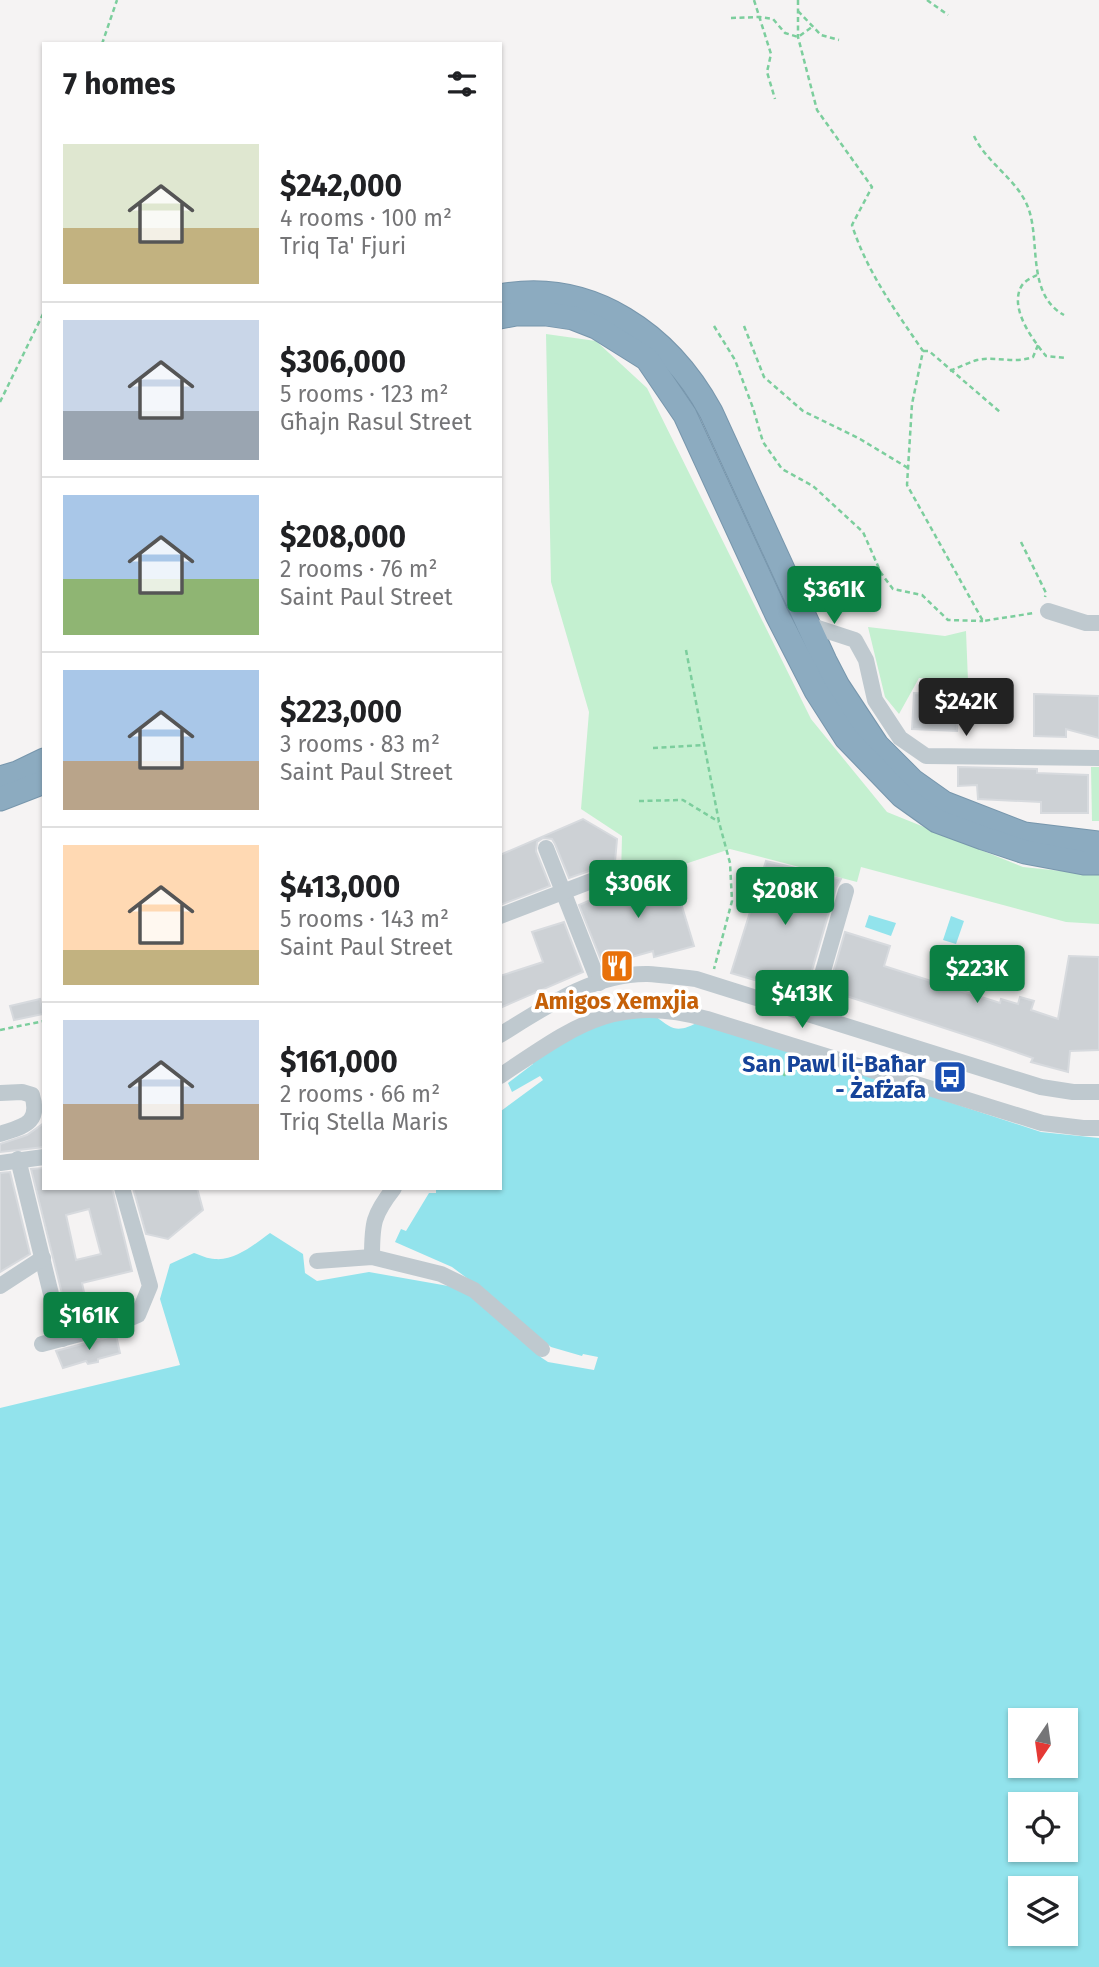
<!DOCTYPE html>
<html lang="en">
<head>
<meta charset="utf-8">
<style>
	body { margin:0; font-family:"Fira Sans",sans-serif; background:#f6f6f6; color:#202124; height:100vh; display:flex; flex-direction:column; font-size:26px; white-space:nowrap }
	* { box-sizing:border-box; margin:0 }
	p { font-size:23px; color:#757577 }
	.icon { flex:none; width:38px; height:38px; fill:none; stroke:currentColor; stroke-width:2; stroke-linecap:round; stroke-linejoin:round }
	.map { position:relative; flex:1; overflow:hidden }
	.panel { position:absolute; left:42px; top:42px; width:460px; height:1148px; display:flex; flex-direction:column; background:#fff; border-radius:0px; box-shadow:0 2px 5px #0004 }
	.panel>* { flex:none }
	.needle { width:46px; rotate:193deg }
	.tools { position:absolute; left:1008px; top:1708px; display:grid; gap:14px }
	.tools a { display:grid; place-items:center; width:70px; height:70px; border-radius:0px; background:#fff; box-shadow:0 2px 5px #0004; font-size:35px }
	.price { position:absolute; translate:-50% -60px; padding:0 16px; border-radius:7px; background:#0b8043; color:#fff; font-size:23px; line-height:46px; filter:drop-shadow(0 2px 4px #0008) }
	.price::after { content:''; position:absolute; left:50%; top:42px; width:21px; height:16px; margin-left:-10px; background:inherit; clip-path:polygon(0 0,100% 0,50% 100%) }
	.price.current { background:#222; color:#fff }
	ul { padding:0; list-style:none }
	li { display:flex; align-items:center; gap:21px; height:175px; padding:0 21px }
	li+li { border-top:2px solid #e0e0e0 }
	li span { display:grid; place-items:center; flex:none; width:196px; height:140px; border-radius:0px; color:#555 }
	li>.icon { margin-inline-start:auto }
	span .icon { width:84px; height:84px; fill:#fffc; stroke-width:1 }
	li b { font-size:30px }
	h2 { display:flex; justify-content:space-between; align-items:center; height:84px; padding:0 21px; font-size:30px }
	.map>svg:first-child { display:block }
</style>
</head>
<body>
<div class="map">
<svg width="1099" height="1967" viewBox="0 0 1099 1967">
	<rect width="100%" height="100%" fill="#f5f3f3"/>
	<g fill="#c4f0d0">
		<path d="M546,334l50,7 51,47 164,331 76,93 136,55 76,8v49l-33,-2 -205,-55 -4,15 -127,-33 -57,19 -52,8 1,-40 -41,-27 8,-97 -38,-130z"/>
		<path d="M868,627l77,9 21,-5 2,50 -49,-3 -20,36 -14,-17z"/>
		<path d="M1091,767h8v54h-7z"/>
	</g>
	<g fill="#92e3ec" fill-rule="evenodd">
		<path d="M869,915l27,8 -5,13 -26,-9z"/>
		<path d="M951,916l13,5 -8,23 -13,-4z"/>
		<path d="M654,1015c20,16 23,18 47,6l340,111 58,6v829h-1099v-559l180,-43 -20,-66 10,-35 24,-11c6,2 14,6 21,6 20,2 40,-15 55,-26l33,21 2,19 12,8 52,-9 85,15 11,5 77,66 6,4 46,8 4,-13 -15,-3 -1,2 -31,-9 -72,-60 -27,-20 -57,-25 6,-13 5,2 23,-38h7v-5h64l1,-77 42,-31 -3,-4 -28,16 -4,-9 25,-19 -1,-5 67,-36zM1020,1720h46v46h-46zM1020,1804h46v46h-46zM1020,1888h46v46h-46z"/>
	</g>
	<g fill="#cdd1d5" stroke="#d7dade" stroke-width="2" fill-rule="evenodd">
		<path d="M914,693l45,2 -2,36 -45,-2z"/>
		<path d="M1034,694l65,2v42l-33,-9v8l-32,-1z"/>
		<path d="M958,767l79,2v4l51,2v38h-47v-11l-63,-3 -1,-14 -19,1z"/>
		<path d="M583,819l34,20 -2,23 -46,16 -14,-34 -3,-5 -9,-1 -6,4 -1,9 14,35 -50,19v-50z"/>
		<path d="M766,861l75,18 -5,9 -28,96 -2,-1 -3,11 -72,-21z"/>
		<path d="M671,870l23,76 -40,11 -1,-6 -50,14 -24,-60 65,-28z"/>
		<path d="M564,922l19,50 -83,36v-32l43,-14 -11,-30z"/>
		<path d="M845,932l45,14 -6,20 116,37 1,-4 17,5 2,-7 14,4 -3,9 27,9 11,-63 30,1v93l-29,1 -2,21 -37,-10 2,-4 -46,-16 -159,-52z"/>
		<path d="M40,999l3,15 -29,6 -4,-14z"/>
		<path d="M44,1123v24l-44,5v-8l27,-9z"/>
		<path d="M44,1168v20h68l20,83 -50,12 8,37 -20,6 -39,-157zM89,1209l12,45 -25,6 -10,-45z"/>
		<path d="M10,1172l20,82 -30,18v-99z"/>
		<path d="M133,1188h64l6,22 -35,29 -22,-5z"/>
		<path d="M116,1335l4,18 -22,6v3l-10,2 -2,-3 -23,7 -7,-17z"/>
	</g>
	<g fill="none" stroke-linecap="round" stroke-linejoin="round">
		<defs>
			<g id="highway">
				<path d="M500,296c92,-17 169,39 211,116l114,249 13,25 39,59 36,36 31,22 80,31 75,9"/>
				<path d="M500,317l16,-3h30l27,4 23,9 51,32 38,56 92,200 39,76 30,47 56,58 35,25 46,17 42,14 59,11h15"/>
				<path d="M0,778l17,-5 27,-13"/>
				<path d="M0,799l44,-17"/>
			</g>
		</defs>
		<use href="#highway" stroke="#7796ac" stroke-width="25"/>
		<g stroke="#7cce9d" stroke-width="2.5" stroke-dasharray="5 3.5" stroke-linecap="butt">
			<path d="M754,0l17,54 -4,18 8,27"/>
			<path d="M798,0v37l19,73 55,77 -20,38c15,47 43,85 71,126l-11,53 -5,81 76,136 51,-8"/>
			<path d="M927,0l21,15"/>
			<path d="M798,11l23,24 18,5"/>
			<path d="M731,18l28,-1 14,2 12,14 13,4 14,-10"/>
			<path d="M102,44l15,-44"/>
			<path d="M974,136c13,28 45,44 55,74 11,33 -2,85 35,105"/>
			<path d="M1037,275c-6,3 -14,6 -17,14 -9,22 13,51 26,67l20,2"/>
			<path d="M714,326l21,34 18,48 10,34 19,27 31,17 50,46 18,41 12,16 29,6 26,25 35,1"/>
			<path d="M744,326l20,51 39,34 57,28 48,29"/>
			<path d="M923,351h6l71,61"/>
			<path d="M950,371c9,-4 18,-8 27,-11 19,-4 38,4 56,-3l5,-12"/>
			<path d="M0,402l44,-90"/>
			<path d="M1021,542l25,51 -1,4"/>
			<path d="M686,650l33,172 11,41 2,38 -18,68"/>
			<path d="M653,748l52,-3"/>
			<path d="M639,801l44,-1 36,22"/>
			<path d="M0,1030l44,-9"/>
			<path d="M784,1076l5,-14"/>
		</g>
		<g stroke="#bfc9cf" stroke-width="16">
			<path d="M1048,611l38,12h13"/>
			<path d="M806,627v-3l49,16 11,20 9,40 25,38 26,18 173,2"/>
			<path d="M546,848l53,135"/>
			<path d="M500,916l115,-44"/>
			<path d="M811,1013l35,-122"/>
			<path d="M500,1035c45,-28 94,-62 148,-61 16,1 32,3 48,5l345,108 32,5h26"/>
			<path d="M500,1076c74,-49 114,-83 207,-57l335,104 41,5h16"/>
			<path d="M0,1093l22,-1 10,3c9,29 -9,31 -32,39"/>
			<path d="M18,1159l44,180"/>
			<path d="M0,1163l44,-6"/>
			<path d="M372,1257c0,-34 1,-42 22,-69"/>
			<path d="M317,1261l55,-4 69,17 33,16 68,59"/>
			<path d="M0,1286l43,-28"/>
			<path d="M42,1344l75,-20 21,-9 12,-29 -28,-98"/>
		</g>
		<use href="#highway" stroke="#8cabc0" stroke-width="23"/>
	</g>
	<defs>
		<symbol id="restaurant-square" viewBox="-11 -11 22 22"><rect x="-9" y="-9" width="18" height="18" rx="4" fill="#e8710a" stroke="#fff"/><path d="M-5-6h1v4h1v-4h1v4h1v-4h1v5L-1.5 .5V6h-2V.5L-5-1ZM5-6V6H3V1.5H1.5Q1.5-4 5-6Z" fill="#fff"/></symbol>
		<symbol id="bus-square" viewBox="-11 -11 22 22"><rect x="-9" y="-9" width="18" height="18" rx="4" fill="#1a4fb4" stroke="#fff"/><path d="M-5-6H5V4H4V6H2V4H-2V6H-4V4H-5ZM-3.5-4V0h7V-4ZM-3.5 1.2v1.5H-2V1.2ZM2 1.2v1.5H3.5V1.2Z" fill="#fff"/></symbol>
	</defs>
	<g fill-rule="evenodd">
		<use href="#restaurant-square" x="598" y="947" width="38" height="38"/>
		<use href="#bus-square" x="931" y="1058" width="38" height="38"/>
	</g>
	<g text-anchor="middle" stroke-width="7" stroke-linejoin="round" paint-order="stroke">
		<g font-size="23" font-weight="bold" fill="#c56008" stroke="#fff">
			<text x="617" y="1009">Amigos Xemxjia</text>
		</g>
		<g font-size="23" font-weight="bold" fill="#164399" stroke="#fff" text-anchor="end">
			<text x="926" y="1072">San Pawl il-Baħar<tspan x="926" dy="26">- Żafżafa</tspan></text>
		</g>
	</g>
</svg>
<div class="tools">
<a><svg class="needle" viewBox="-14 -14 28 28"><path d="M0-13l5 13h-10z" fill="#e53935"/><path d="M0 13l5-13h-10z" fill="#757577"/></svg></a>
<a><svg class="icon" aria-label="locate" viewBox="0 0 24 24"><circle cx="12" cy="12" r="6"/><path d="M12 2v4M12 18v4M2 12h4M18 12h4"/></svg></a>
<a><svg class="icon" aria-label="layers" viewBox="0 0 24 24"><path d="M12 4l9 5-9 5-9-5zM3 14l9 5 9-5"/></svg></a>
</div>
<b class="price" style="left:834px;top:626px">$361K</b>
<b class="price current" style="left:966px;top:738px">$242K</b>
<b class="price" style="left:638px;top:920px">$306K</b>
<b class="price" style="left:785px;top:927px">$208K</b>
<b class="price" style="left:977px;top:1005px">$223K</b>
<b class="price" style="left:802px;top:1030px">$413K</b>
<b class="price" style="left:89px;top:1352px">$161K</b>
<section class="panel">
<h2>7 homes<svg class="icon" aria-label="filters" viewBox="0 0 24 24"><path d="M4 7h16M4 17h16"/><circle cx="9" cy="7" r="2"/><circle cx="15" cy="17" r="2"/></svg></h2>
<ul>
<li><span style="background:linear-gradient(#dfe7d0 60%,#c2b280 0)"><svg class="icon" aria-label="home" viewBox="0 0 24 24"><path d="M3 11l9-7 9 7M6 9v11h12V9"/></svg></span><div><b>$242,000</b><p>4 rooms · 100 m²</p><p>Triq Ta' Fjuri</p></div></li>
<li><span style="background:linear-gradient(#c9d6e8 65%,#9aa5b1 0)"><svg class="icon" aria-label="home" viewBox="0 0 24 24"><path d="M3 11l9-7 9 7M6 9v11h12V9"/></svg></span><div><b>$306,000</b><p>5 rooms · 123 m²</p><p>Għajn Rasul Street</p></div></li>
<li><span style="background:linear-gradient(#a9c7e8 60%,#8fb573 0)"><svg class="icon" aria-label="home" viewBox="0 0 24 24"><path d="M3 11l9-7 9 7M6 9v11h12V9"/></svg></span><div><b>$208,000</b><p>2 rooms · 76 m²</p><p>Saint Paul Street</p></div></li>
<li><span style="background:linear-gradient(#a9c7e8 65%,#b9a48a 0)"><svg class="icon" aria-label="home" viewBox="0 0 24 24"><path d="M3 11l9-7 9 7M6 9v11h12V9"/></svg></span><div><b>$223,000</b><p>3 rooms · 83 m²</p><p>Saint Paul Street</p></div></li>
<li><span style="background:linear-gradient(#ffd9b3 75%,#c2b280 0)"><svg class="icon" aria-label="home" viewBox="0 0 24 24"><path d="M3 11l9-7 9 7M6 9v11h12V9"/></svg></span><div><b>$413,000</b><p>5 rooms · 143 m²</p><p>Saint Paul Street</p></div></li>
<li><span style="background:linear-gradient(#c9d6e8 60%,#b9a48a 0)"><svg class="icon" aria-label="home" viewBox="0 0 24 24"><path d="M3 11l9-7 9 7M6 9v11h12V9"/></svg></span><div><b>$161,000</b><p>2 rooms · 66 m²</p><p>Triq Stella Maris</p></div></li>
</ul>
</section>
</div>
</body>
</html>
